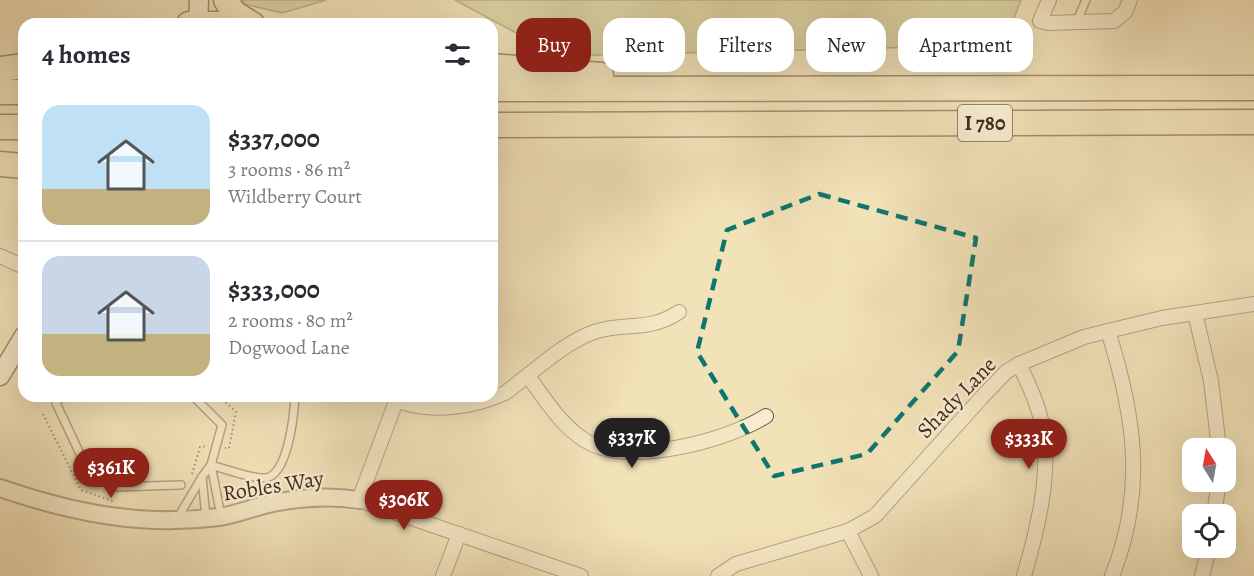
<!DOCTYPE html>
<html lang="en">
<head>
<meta charset="utf-8">
<style>
	body { margin:0; font-family:Alegreya,serif; background:#f7f7f7; color:#2b2b33; height:100vh; display:flex; flex-direction:column; font-size:22px; white-space:nowrap }
	* { box-sizing:border-box; margin:0 }
	p { font-size:20px; color:#7c7c81 }
	.icon { flex:none; width:33px; height:33px; fill:none; stroke:currentColor; stroke-width:2; stroke-linecap:round; stroke-linejoin:round }
	.map { position:relative; flex:1; overflow:hidden }
	.drawer { position:absolute; left:18px; top:18px; width:480px; height:384px; display:flex; flex-direction:column; background:#fff; border-radius:18px; box-shadow:0 6px 24px #0002 }
	.drawer>* { flex:none }
	.banner { position:absolute; left:516px; top:18px; width:570px; height:54px; display:flex; gap:12px }
	.needle { width:39px; rotate:349deg }
	.controls { position:absolute; left:1182px; top:438px; display:grid; gap:12px }
	.controls a { display:grid; place-items:center; width:54px; height:54px; border-radius:12px; background:#fff; box-shadow:0 6px 24px #0002; font-size:30px }
	.price { position:absolute; translate:-50% -51px; padding:0 14px; border-radius:21px; background:#8f2418; color:#fff; font-size:20px; line-height:39px; filter:drop-shadow(0 2px 3px #0008) }
	.price::after { content:''; position:absolute; left:50%; top:36px; width:18px; height:14px; margin-left:-9px; background:inherit; clip-path:polygon(0 0,100% 0,50% 100%) }
	.price.active { background:#222; color:#fff }
	ul { padding:0; list-style:none }
	li { display:flex; align-items:center; gap:18px; height:150px; padding:0 24px }
	li+li { border-top:2px solid #e1e1e2 }
	li span { display:grid; place-items:center; flex:none; width:168px; height:120px; border-radius:18px; color:#555 }
	li>.icon { margin-inline-start:auto }
	span .icon { width:72px; height:72px; fill:#fffc; stroke-width:1 }
	li b { font-size:26px }
	h2 { display:flex; justify-content:space-between; align-items:center; height:72px; padding:0 24px; font-size:26px }
	.chip { padding:0 21px; border-radius:18px; background:#fff; box-shadow:0 6px 24px #0002; font-size:21px; line-height:54px }
	.chip.active { background:#8f2418; color:#fff }
	.map>svg:first-child { display:block }
</style>
</head>
<body>
<div class="map">
<svg width="1254" height="576" viewBox="0 0 1254 576">
	<rect width="100%" height="100%" fill="#f2e2b8"/>
	<filter id="stains"><feTurbulence type="fractalNoise" baseFrequency=".00333" numOctaves="4"/><feColorMatrix values="0 0 0 0 .2 0 0 0 0 .09 0 0 0 0 .02 0 0 0 .5 -.17"/></filter>
	<radialGradient id="worn" r=".72"><stop offset=".6" stop-color="#630" stop-opacity="0"/><stop offset="1" stop-color="#630" stop-opacity=".3"/></radialGradient>
	<g fill="#c0c28b" stroke="#827654" stroke-width="1.5">
		<path d="M243,0h83l-44,13 -38,-9z"/>
		<path d="M455,0h566l-17,45 -445,11z"/>
	</g>
	<g fill="none" stroke-linecap="round" stroke-linejoin="round">
		<defs>
			<g id="service">
				<path d="M1076,23l10,-23"/>
				<path d="M61,396l-5,7 33,70 26,14 66,-2"/>
				<path d="M193,396l29,29 -11,40 -9,12 4,41"/>
				<path d="M211,465c14,4 41,14 54,13 23,-2 29,-63 30,-82"/>
				<path d="M211,465l10,51"/>
				<path d="M177,519l25,-42"/>
			</g>
			<g id="minor">
				<path d="M1049,0l-9,21 8,2 66,-2 11,-9 5,-12"/>
				<path d="M0,256l24,11"/>
				<path d="M1195,313l16,68 8,67"/>
				<path d="M1108,331c27,85 38,160 4,245"/>
				<path d="M1019,364c10,21 20,42 24,65 8,47 -6,102 -19,147"/>
				<path d="M528,376c17,23 33,50 58,65 42,26 141,0 180,-25"/>
				<path d="M398,396l-39,104 222,76"/>
				<path d="M398,401c34,12 74,7 107,-8 28,-20 56,-49 89,-61 32,-11 53,1 85,-20"/>
				<path d="M1214,514l5,-32"/>
				<path d="M848,531l23,45"/>
				<path d="M443,576l16,-42"/>
				<path d="M718,576l18,-12 112,-33 27,-15 107,-119 24,-25 13,-8 65,-27 24,-6 54,-13 92,-14"/>
				<path d="M1202,576l7,-28"/>
			</g>
			<path id="tertiary" d="M0,488c73,25 142,39 219,29 15,-2 30,-8 45,-12 30,-7 64,-10 95,-5"/>
			<g id="secondary">
				<path d="M198,24l1,-24"/>
				<path d="M0,376l24,-40"/>
			</g>
			<g id="motorway">
				<path d="M226,0l8,13 18,11"/>
				<path d="M189,24h33"/>
				<path d="M492,66l109,9"/>
				<path d="M0,69l24,-3"/>
				<path d="M492,89l762,-1"/>
				<path d="M0,92h24"/>
				<path d="M492,125l762,-3"/>
				<path d="M0,127h24"/>
				<path d="M0,164l24,2"/>
			</g>
		</defs>
		<use href="#service" stroke="#705744" stroke-width="10"/>
		<use href="#minor" stroke="#705744" stroke-width="16"/>
		<use href="#tertiary" stroke="#705744" stroke-width="20"/>
		<use href="#secondary" stroke="#45291d" stroke-width="21"/>
		<use href="#motorway" stroke="#45291d" stroke-width="27"/>
		<g stroke="#45291d" stroke-width="2" stroke-dasharray="1.5 3" stroke-linecap="butt">
			<path d="M219,396l17,16 -7,36h-4"/>
			<path d="M43,414l38,76 34,12"/>
			<path d="M192,474l8,-27 8,-1"/>
		</g>
		<use href="#service" stroke="#f7ecd1" stroke-width="7"/>
		<use href="#minor" stroke="#f7ecd1" stroke-width="14"/>
		<use href="#tertiary" stroke="#f7ecd1" stroke-width="16"/>
		<use href="#secondary" stroke="#f7ecd1" stroke-width="18"/>
		<use href="#motorway" stroke="#f2e2b8" stroke-width="24"/>
	</g>
	<path d="M0 0H1254V576H0ZM819,194l157,44 -18,113 -91,103 -93,22 -77,-124 30,-122z" fill="#f2e2b8" fill-opacity=".55" fill-rule="evenodd"/>
	<path fill="none" stroke="#0f766e" stroke-width="4.5" stroke-dasharray="12 8" stroke-linejoin="round" d="M819,194l157,44 -18,113 -91,103 -93,22 -77,-124 30,-122z"/>
	<g text-anchor="middle" stroke-width="5" stroke-linejoin="round" paint-order="stroke">
		<rect fill="#f7ecd1" stroke="#7a6453" stroke-width="1.5" x="958" y="105" width="54" height="36" rx="4.5"/>
		<g font-size="21" font-weight="bold" fill="#45291d">
			<text x="985" y="130">I 780</text>
		</g>
		<g font-size="22" fill="#45291d" stroke="#f7ecd1">
			<text transform="translate(956 397) rotate(-46)" y="8">Shady Lane</text>
			<text transform="translate(273 485) rotate(-9)" y="8">Robles Way</text>
		</g>
	</g>
	<rect width="100%" height="100%" filter="url(#stains)"/>
	<rect width="100%" height="100%" fill="url(#worn)"/>
</svg>
<div class="controls">
<a><svg class="needle" viewBox="-14 -14 28 28"><path d="M0-13l5 13h-10z" fill="#e53935"/><path d="M0 13l5-13h-10z" fill="#7c7c81"/></svg></a>
<a><svg class="icon" aria-label="locate" viewBox="0 0 24 24"><circle cx="12" cy="12" r="6"/><path d="M12 2v4M12 18v4M2 12h4M18 12h4"/></svg></a>
</div>
<b class="price active" style="left:632px;top:469px">$337K</b>
<b class="price" style="left:1029px;top:470px">$333K</b>
<b class="price" style="left:111px;top:499px">$361K</b>
<b class="price" style="left:404px;top:531px">$306K</b>
<div class="banner">
<a class="chip active">Buy</a>
<a class="chip">Rent</a>
<a class="chip">Filters</a>
<a class="chip">New</a>
<a class="chip">Apartment</a>
</div>
<section class="drawer">
<h2>4 homes<svg class="icon" aria-label="filters" viewBox="0 0 24 24"><path d="M4 7h16M4 17h16"/><circle cx="9" cy="7" r="2"/><circle cx="15" cy="17" r="2"/></svg></h2>
<ul>
<li><span style="background:linear-gradient(#bfe0f5 70%,#c2b280 0)"><svg class="icon" aria-label="home" viewBox="0 0 24 24"><path d="M3 11l9-7 9 7M6 9v11h12V9"/></svg></span><div><b>$337,000</b><p>3 rooms · 86 m²</p><p>Wildberry Court</p></div></li>
<li><span style="background:linear-gradient(#c9d6e8 65%,#c2b280 0)"><svg class="icon" aria-label="home" viewBox="0 0 24 24"><path d="M3 11l9-7 9 7M6 9v11h12V9"/></svg></span><div><b>$333,000</b><p>2 rooms · 80 m²</p><p>Dogwood Lane</p></div></li>
</ul>
</section>
</div>
</body>
</html>
